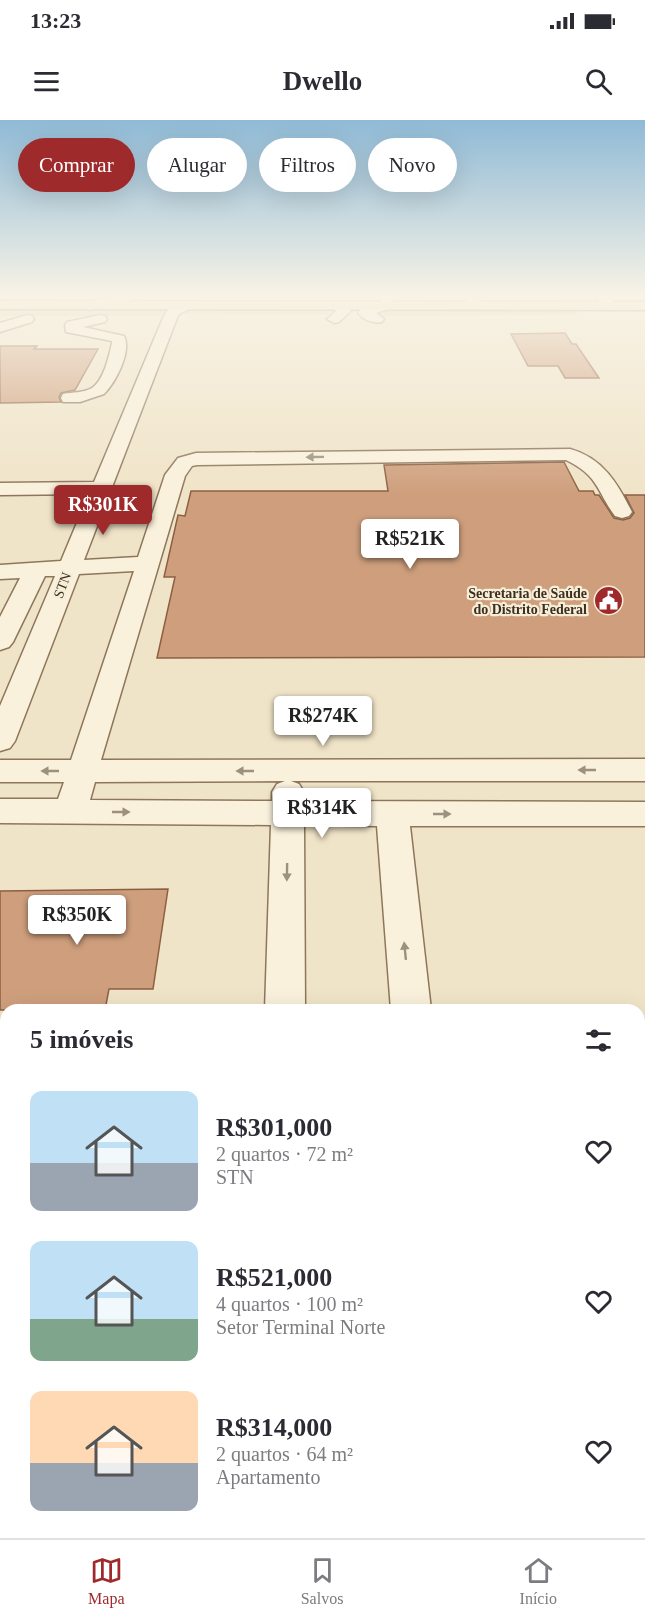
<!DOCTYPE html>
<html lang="pt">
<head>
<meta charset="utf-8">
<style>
	body { margin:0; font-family:"Times New Roman",serif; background:#f7f7f7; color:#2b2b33; height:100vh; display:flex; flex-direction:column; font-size:22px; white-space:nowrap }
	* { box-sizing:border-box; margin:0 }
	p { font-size:20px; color:#7c7c81 }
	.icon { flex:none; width:33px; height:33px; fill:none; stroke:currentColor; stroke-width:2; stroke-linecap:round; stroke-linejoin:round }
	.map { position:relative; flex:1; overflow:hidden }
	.panel { position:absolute; left:0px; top:884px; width:645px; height:536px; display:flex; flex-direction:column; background:#fff; border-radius:18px 18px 0 0; box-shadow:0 6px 24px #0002 }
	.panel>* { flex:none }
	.hud { position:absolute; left:18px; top:18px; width:609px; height:54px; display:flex; gap:12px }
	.price { position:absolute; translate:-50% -51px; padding:0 14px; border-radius:6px; background:#fff; color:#222; font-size:20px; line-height:39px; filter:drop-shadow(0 2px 3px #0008) }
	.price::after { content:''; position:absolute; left:50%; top:36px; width:18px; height:14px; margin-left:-9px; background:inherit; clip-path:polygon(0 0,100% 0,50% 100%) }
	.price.on { background:#9e2a2b; color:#fff }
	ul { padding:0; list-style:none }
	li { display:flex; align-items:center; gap:18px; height:150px; padding:0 30px }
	li span { display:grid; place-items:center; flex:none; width:168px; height:120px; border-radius:12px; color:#555 }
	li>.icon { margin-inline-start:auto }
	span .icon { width:72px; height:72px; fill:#fffc; stroke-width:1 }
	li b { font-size:26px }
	h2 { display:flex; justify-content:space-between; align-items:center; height:72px; padding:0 30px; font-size:26px }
	.pill { padding:0 21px; border-radius:27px; background:#fff; box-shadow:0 6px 24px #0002; font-size:21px; line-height:54px }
	.pill.on { background:#9e2a2b; color:#fff }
	.status { display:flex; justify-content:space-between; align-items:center; height:42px; padding:0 30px; background:#fff; direction:ltr }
	.status svg { height:16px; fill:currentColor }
	header { display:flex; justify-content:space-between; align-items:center; height:78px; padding:0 30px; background:#fff; font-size:27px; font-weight:700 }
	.tabs { display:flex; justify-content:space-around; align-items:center; height:84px; border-top:2px solid #e1e1e2; background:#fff; font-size:16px; color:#7c7c81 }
	.tabs a { display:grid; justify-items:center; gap:3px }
	.tabs .on { color:#9e2a2b }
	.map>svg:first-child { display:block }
</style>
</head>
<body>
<div class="status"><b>13:23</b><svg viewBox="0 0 49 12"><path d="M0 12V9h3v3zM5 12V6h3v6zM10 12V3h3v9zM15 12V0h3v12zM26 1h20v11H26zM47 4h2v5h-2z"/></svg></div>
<header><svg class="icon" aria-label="menu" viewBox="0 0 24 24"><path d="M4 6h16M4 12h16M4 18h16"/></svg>Dwello<svg class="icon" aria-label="search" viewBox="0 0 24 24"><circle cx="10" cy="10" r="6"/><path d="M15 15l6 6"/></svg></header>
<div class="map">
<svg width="645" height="1418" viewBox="0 0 645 1418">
	<rect width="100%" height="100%" fill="#f0e4c8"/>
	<g fill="#c9cf9b">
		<path d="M256,176h31l34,6h-124z"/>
		<path d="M285,188l50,1 2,2 -12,4 -148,-1 7,-3z"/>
		<path d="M0,189h166l-2,7h-164z"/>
		<path d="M372,189l206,1 3,2 -10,3 -186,1 -13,-3z"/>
	</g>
	<g fill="#cf9f7d" stroke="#8d5f41" stroke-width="1.5">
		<path d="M565,213l7,11h4l23,34h-34l-7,-12h-30l-17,-32z"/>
		<path d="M0,226h37l-3,3h64l-23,41 -14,3 -2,4 2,5 -61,1z"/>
		<path d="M564,342l15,29h14l2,4h4l15,23 9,2 7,-2 4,-5 -9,-18h20v162l-488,1 18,-81h-11l14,-62 7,1 6,-25h197l-4,-26z"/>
		<path d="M168,769l-15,100h-44l-4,21h-105v-119z"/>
	</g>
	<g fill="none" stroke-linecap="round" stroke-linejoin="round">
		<defs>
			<g id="minor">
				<path d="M116,176h21l-1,3 -46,11 -7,-4 2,-3z"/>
				<path d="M382,176h12l-3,12 -15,5 8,6 -2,3c-8,2 -19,-2 -24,-9l2,-3 20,-7z"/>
				<path d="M465,176h12l6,9 -2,3h-10z"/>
				<path d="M592,176h14l14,10 -7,4z"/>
				<path d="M336,181l15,10 -12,11 -5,1 -7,-4 9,-8 -7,-6z"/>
				<path d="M189,182l7,4 -17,8 -2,4 -93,242 54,-3 27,-82 13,-17 18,-5 374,-4c33,9 48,35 62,63l-3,4 -7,2 -7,-2c-19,-26 -16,-40 -49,-56l-369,5 -5,1 -7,10 -84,284 544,-1v22h-354l8,3 5,8v9l341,1v24h-235l21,184h-40l-14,-184 -73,-1 1,185h-40l6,-185 -271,-2v-24h58l6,-17h-64v-22h71l63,-189 -55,3 -64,167 -5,7 -10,3v-45l55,-130h-10l-32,66 -4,5 -9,3v-33l20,-39 -20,1v-14l61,-4 28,-67 -89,1v-12l94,-1 69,-164 6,-10zM285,661l-8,3 -5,8v9l-182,-1 5,-18z"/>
				<path d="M27,195l5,1 2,3 -2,3 -32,10v-9z"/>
				<path d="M100,195l5,1 2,3 -2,3 -22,5 41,9c8,16 -9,47 -20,58l-24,8h-17l-2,-4 2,-4c9,-2 21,-1 29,-6 12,-8 17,-32 20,-45v-2l-46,-9 -1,-7 2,-3z"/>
				<rect x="247" y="1413" width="60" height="5"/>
				<rect x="435" y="1413" width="60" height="5"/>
			</g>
			<path id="major" d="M0,181l645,1v8l-645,-1z"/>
		</defs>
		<use href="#minor" stroke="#8d765c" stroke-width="3"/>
		<use href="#major" stroke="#5b4430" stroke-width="3"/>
		<use href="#minor" fill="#faf1dc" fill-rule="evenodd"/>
		<use href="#major" fill="#f3d9a0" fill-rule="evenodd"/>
	</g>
	<defs><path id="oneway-solid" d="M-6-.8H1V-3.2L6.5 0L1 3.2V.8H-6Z" transform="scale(1.5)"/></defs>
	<g fill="#9c907e">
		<use href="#oneway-solid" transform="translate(315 337) rotate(179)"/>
		<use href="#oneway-solid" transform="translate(587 650) rotate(180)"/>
		<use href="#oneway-solid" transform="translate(50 651) rotate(-180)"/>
		<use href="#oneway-solid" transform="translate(245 651) rotate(180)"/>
		<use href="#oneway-solid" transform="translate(121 692)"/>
		<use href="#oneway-solid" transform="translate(442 694)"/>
		<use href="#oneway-solid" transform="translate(287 752) rotate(91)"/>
		<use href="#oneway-solid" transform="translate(405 831) rotate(-96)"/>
	</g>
	<linearGradient id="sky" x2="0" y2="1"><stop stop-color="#8fbad6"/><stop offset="0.47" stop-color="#f8f3e6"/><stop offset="1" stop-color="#f8f3e6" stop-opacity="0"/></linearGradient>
	<rect width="645" height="374" fill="url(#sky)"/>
	<defs>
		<symbol id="civic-disc" viewBox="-11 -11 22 22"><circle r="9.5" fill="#9e2a2b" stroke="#f7eed8"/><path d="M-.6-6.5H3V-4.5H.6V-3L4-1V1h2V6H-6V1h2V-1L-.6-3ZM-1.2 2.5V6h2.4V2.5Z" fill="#fff"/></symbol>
	</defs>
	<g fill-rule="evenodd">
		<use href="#civic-disc" x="592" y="464" width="33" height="33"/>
	</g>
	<g text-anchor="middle" stroke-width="4.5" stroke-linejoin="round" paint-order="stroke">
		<g font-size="14" fill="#3d2e20" stroke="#f7eed8">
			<text transform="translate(62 465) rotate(-69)" y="5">STN</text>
		</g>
		<g font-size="14" font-weight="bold" fill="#3d2e20" stroke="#f7eed8" text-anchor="end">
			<text x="587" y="478">Secretaria de Saúde<tspan x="587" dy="16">do Distrito Federal</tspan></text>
		</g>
	</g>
</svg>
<b class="price on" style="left:103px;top:416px">R$301K</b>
<b class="price" style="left:410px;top:450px">R$521K</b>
<b class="price" style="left:323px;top:627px">R$274K</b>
<b class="price" style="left:322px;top:719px">R$314K</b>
<b class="price" style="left:77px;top:826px">R$350K</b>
<div class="hud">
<a class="pill on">Comprar</a>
<a class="pill">Alugar</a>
<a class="pill">Filtros</a>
<a class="pill">Novo</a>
</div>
<section class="panel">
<h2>5 imóveis<svg class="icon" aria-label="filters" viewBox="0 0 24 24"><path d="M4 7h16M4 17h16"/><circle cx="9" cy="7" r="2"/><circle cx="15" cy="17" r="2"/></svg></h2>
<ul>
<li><span style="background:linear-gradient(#bfe0f5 60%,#9aa5b1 0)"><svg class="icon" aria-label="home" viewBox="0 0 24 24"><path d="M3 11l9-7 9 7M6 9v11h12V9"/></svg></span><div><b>R$301,000</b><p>2 quartos · 72 m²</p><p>STN</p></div><svg class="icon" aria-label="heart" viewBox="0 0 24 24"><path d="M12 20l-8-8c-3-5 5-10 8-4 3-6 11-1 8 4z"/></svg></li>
<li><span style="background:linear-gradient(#bfe0f5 65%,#7fa58c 0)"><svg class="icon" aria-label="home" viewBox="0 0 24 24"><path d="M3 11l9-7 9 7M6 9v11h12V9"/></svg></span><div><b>R$521,000</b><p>4 quartos · 100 m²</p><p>Setor Terminal Norte</p></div><svg class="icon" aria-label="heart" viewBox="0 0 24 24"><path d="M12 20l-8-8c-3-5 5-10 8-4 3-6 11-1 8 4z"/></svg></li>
<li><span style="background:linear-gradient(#ffd9b3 60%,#9aa5b1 0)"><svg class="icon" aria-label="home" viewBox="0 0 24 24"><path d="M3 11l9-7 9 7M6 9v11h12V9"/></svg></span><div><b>R$314,000</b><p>2 quartos · 64 m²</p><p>Apartamento</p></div><svg class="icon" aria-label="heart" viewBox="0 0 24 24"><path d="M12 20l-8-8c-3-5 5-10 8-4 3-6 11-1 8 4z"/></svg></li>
</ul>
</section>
</div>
<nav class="tabs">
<a class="on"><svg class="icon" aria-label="map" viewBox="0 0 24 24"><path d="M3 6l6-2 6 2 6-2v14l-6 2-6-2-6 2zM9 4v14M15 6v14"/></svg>Mapa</a>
<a><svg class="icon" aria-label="saved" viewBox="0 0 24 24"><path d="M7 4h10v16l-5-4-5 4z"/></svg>Salvos</a>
<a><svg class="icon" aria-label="home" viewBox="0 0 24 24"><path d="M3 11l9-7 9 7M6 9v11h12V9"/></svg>Início</a>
</nav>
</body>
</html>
